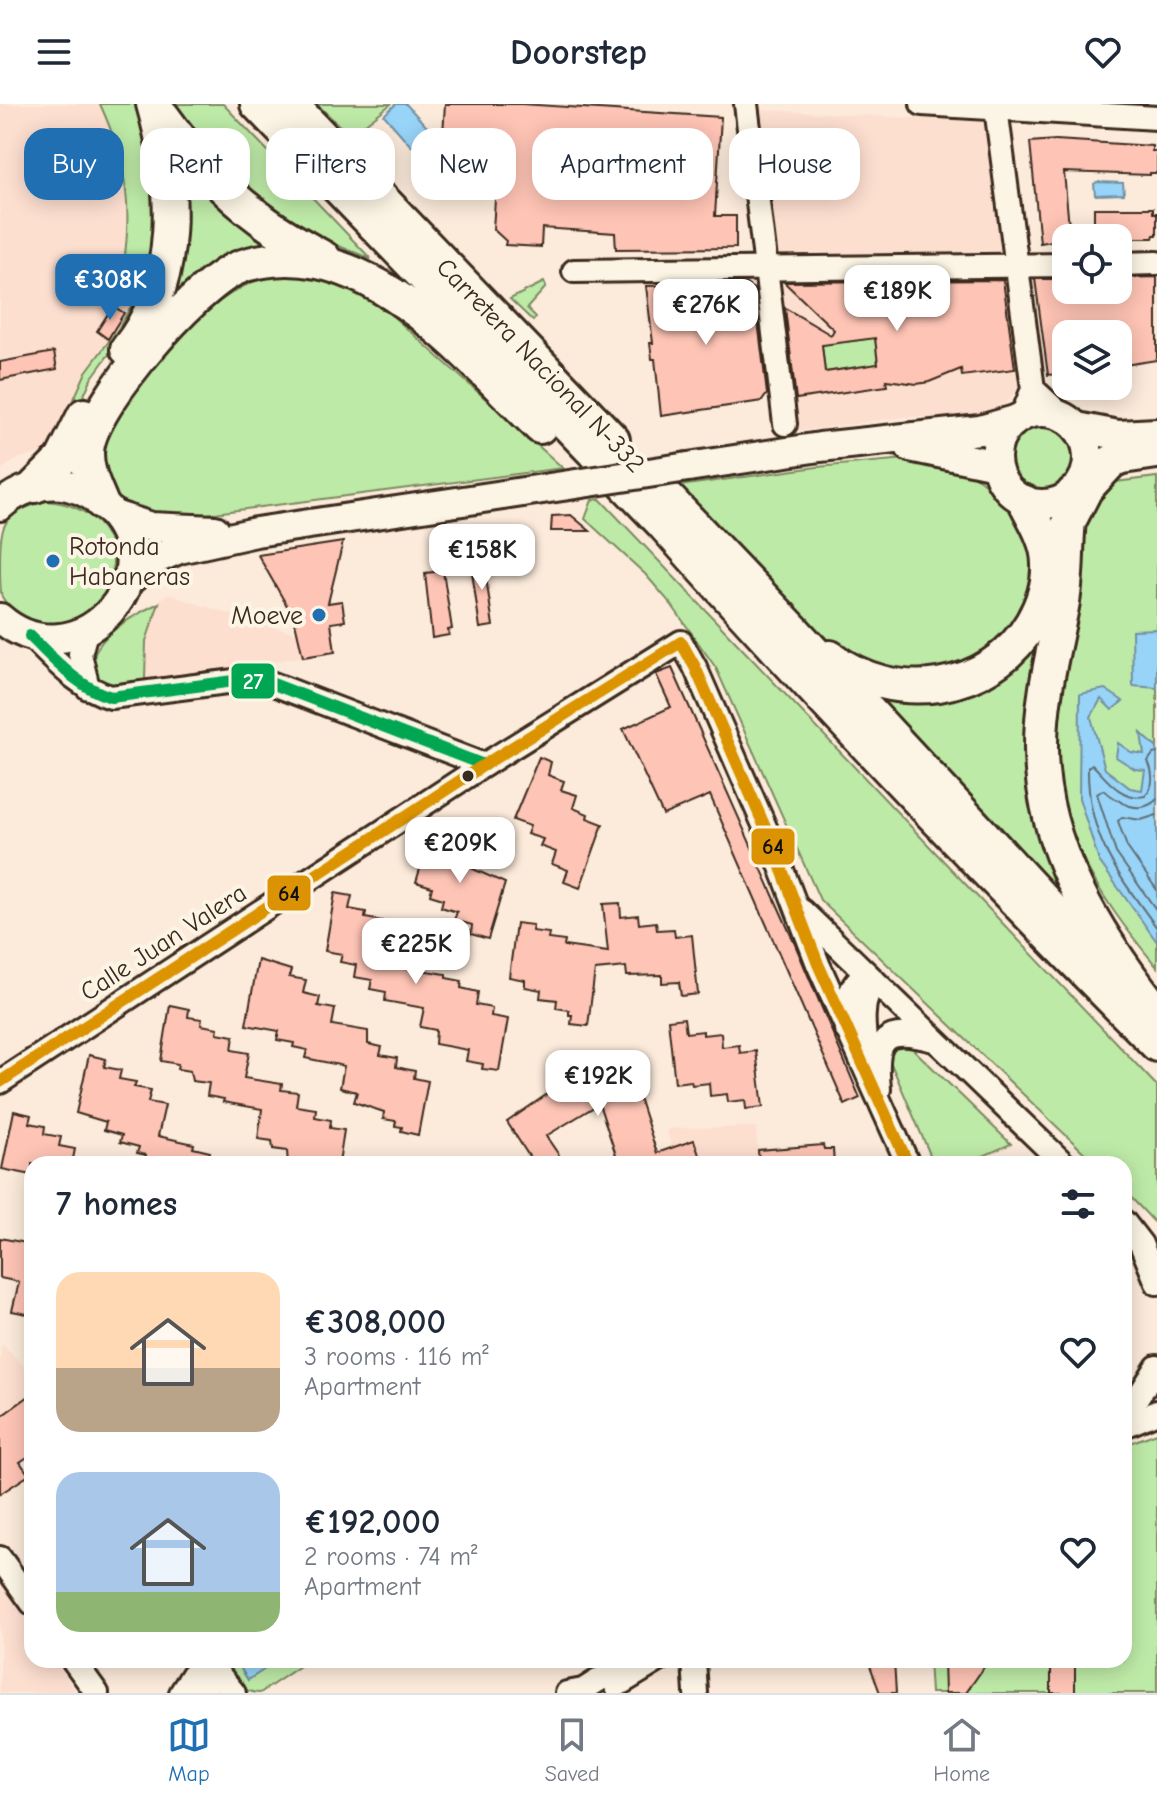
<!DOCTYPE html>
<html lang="en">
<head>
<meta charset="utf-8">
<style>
	body { margin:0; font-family:"Comic Neue",sans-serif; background:#f6f6f7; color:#1f2937; height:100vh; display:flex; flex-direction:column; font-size:30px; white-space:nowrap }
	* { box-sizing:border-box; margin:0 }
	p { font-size:26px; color:#747a83 }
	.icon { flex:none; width:44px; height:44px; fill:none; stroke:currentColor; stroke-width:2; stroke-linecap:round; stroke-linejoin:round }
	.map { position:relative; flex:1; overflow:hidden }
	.sheet { position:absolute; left:24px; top:1052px; width:1108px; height:512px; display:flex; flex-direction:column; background:#fff; border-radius:24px; box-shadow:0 4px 20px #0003 }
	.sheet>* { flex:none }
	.banner { position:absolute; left:24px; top:24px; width:1110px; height:72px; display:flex; gap:16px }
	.buttons { position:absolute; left:1052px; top:120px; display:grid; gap:16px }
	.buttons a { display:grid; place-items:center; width:80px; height:80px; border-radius:16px; background:#fff; box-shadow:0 4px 20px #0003; font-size:40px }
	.price { position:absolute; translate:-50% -68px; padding:0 18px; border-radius:16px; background:#fff; color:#222; font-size:26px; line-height:52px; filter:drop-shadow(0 2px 4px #0008) }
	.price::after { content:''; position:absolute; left:50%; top:48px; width:24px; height:18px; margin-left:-12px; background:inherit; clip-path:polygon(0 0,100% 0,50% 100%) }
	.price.on { background:#1f6fb2; color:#fff }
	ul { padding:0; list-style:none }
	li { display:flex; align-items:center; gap:24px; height:200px; padding:0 32px }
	li span { display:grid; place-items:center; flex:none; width:224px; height:160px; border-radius:24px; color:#555 }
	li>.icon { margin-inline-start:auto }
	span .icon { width:96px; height:96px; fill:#fffc; stroke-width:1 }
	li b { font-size:34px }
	h2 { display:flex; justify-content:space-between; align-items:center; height:96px; padding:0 32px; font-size:34px }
	.chip { padding:0 28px; border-radius:24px; background:#fff; box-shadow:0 4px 20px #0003; font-size:28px; line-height:72px }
	.chip.on { background:#1f6fb2; color:#fff }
	header { display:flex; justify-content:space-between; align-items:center; height:104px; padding:0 32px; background:#fff; font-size:36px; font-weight:600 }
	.tabs { display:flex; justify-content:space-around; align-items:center; height:112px; border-top:2px solid #e0e1e3; background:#fff; font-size:22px; color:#747a83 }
	.tabs a { display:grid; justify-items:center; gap:4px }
	.tabs .on { color:#1f6fb2 }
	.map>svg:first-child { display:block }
</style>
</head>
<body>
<header><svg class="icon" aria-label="menu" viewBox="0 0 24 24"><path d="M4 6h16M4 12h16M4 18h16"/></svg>Doorstep<svg class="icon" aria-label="heart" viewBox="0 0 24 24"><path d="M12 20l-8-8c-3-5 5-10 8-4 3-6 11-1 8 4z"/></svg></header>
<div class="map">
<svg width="1157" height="1589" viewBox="0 0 1157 1589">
	<rect width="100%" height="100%" fill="#fcebdb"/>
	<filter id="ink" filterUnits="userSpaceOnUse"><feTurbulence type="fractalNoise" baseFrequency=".0125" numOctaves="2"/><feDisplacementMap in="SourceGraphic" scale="16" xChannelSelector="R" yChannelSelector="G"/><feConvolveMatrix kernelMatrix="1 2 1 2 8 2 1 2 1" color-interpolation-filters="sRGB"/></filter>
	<g filter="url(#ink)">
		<g fill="#fddfd0">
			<path d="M0,0h139l15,153 -34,82 -29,40 -19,44 -23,29 -29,6 -20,12z"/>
			<path d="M752,5l237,13 31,258 -4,11 -9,12 -15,9 -16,5h-68l-114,15z"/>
			<path d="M168,490l95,31 36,8 4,24 -158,23 1,-39 14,-42z"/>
			<path d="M756,1023l2,23 65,-5 1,4h9l1,15h-157l-10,-32 2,-4z"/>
			<path d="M3,1240l29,31v40l-32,22v-89z"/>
			<path d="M0,1477l32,46v33h23l22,33h-77z"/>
		</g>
		<g fill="#beeaa7" stroke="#7c8a62" stroke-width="2">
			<path d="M100,0h39l19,89 -8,87 -30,59 -29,40 -19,44 -13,10 27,-61 32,-43 16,-28 -14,-17c14,-67 9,-117 -20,-180z"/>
			<path d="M171,0h52l148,155 -67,-27 -69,-47z"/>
			<path d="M317,0h74l-41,32z"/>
			<path d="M173,45l108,94 -107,61 -8,-6z"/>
			<path d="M276,170l51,3 50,25 186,166 -372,48c-25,-1 -62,0 -79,-24 -9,-11 -10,-35 -13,-50 41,-61 102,-150 177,-168z"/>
			<path d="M544,178l2,5 -19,21 9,9 -3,4 -23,-22z"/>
			<path d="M875,234l3,26 -53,8 -3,-27z"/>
			<circle cx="1044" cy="354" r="33"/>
			<path d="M906,355l57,12 17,9 34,30 15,20 7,48 -19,45 -48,44 -64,11 -70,-31 -39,-39 -131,-120 152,-21z"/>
			<path d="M1157,373v490c-60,-72 -104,-138 -98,-236 2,-42 14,-85 19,-127 2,-15 4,-82 8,-90 7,-12 19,-24 29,-32z"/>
			<path d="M600,395l557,587v139l-33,-35v-26h-28l-276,-264 -104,-232 -45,-64 -26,-30 -60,-55 7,-19z"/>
			<path d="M46,397c51,3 83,43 59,92 -19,39 -81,41 -103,4 -2,-7 -2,-21 -2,-30 0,-43 1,-53 46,-66z"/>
			<path d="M159,499l-13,38 -1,39 70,-10 1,3 -103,13c-9,-3 -15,-6 -18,-15 -11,-30 41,-57 64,-68z"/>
			<path d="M1032,537l7,4 26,256 -194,-206z"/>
			<path d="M898,940l14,4 99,96 -46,20h-31l-45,-105 2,-10z"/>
			<path d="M1157,1329v260h-226l-2,-33h195v-215z"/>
			<path d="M226,1556h83l-49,33c-19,0 -29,-16 -34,-33z"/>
		</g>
		<g fill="#97d4f8" stroke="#7290a1" stroke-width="2">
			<path d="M396,0h10l21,23 -7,7 3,6 -3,7 -9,-1 -27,-31z"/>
			<path d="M1097,78l26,1 1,11 -29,1 -1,-11z"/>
			<path d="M1157,525v59l-24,-2 -1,-56z"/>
			<path d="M1105,585l18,12 -11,9 -11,-11 -10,18 14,52 25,19 12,2 3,-20 -10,-1 -19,-12 2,-14 13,9 13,2 -3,-21 16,15v194l-58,-81 -20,-63 1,-104z"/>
			<path d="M245,1556h34l-31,20 -10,-16z"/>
		</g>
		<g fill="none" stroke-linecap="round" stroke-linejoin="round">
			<g stroke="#606e75" stroke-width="2">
				<path d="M1157,649l-4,1 -5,7c5,11 7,26 -3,35 -24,5 -39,-18 -53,-32l-4,3c-1,71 30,107 69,161"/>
				<path d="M1157,695c-18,18 -38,3 -54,-9l-6,4 19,59 41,58"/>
				<path d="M1157,711l-16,5 -19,-3 -4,4 9,26 30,43"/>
			</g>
		</g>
		<g fill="#fec4b5" stroke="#3b2a1e" stroke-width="2" fill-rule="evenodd">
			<path d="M445,0h77l199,13 -6,99h21v32l-120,1 -1,-16 -73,-5 -1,19 -36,-2 1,-4 -13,-12 3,-44h-6l1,-4 -51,-2z"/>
			<path d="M1056,36l96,6v5h5v22h-7v2l-86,-3 6,66 -30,5 -10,-101z"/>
			<path d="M1094,104h59v5h4v22h-3l-1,3h-59z"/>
			<path d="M1157,173v83l-39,6v-32h-52v39l-18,2 -13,-96h31v11h52v-12z"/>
			<path d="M1003,176l12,89 -53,7 -1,-7 -32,13 -12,2 -31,-4 1,6 -91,13 -11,-91 46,27 3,-5 -50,-48zM875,234l3,26 -53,8 -3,-27z"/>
			<path d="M746,180l8,5 13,105 -5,7 -101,15 -6,-57h-3l-2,-16h3l-7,-57z"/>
			<path d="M113,202l11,7 -16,26 -11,-8z"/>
			<path d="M54,248l3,17 -57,11v-18z"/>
			<path d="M571,411l19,16h-39l1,-15z"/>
			<path d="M343,438l-15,61 14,-2 3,20 -14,2 4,29 -32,5 -9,-39 -36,-63z"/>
			<path d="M483,452l10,70 -13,2 -10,-70z"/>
			<path d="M443,467l9,58 -4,1 1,5 -17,3 -7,-65z"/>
			<path d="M672,564l122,274 66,156 -15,7 -135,-310 -47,20 -40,-86 48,-22 -15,-33z"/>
			<path d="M539,653l12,5 -3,13 16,6 -3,9 16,5 -4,13 15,6 -1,4 16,6 -23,64 -16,-6 4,-12 -16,-6 4,-12 -16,-6 3,-7 -16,-5 3,-8 -17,-6z"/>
			<path d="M431,729l33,9 -5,15 16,5 -2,7 32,14 -17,56 -17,-5 1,-9 -18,-5 3,-8 -16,-5 2,-8 -13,-4 2,-8 -16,-5z"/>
			<path d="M335,789l17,3 -3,13 17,3 -1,6 17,3 -2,11 16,3 -1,9 16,3 -3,21 38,6v4l16,3 -1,7 17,4 -2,13 16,3 -1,8 17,3 -9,52 -17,-2 1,-5 -17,-3 2,-11 -33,-6 1,-14 -16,-3 4,-19 -39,-7 1,-9 -16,-3 2,-9 -18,-3 2,-12 -16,-3 2,-8 -17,-3z"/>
			<path d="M620,799l1,14 17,-2 1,9 17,-2 1,8 17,-1 1,8 17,-2 6,59 -17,2 -2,-14 -17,1v-8l-35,1 -1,-9 -31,3 -7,56 -17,-2 1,-9h-3v-5l-13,-2 1,-8 -17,-2 1,-8 -16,-3v-7l-16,-3 7,-54 17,2 -1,6 17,2 -1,6 17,2 -1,5 44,6 -5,-48z"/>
			<path d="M258,856l33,10 -2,7 17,3 -3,13 17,4 -2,9 17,3 -3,16 36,6v13l14,3 -2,8 17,3 -1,9 19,4 -1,7 14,3 -10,54 -17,-4 1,-4 -7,-1 1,-5 -13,-2 1,-7 -30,-10 3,-10 -17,-4 4,-22 -39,-8 2,-8 -14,-3 1,-4 -17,-3 2,-9 -33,-6z"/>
			<path d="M170,901l19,4 -1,8 14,2 -1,6 17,3 -1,5 17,3 -2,14 17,3 -5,25 38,6 -1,6 17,2 -2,14 20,3 -1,8 16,3 -1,8 14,2 -5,34h-51l-1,-13 -14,-2 -1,-8 -14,-2 4,-30 -39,-7 1,-3 -17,-3 2,-13 -17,-2 -2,-10 -13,-2 1,-5 -17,-3z"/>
			<path d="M684,914l2,15 17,-2v4l18,-2 1,14 17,-2 1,8 16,-2 7,56 -17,2 -1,-9 -17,2 -1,-8 -17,2 -1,-13 -17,2 -1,-4 -16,2 -7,-63z"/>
			<path d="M625,950l32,99 37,-13 8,24h-83l-20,-60 -53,32 19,28h-31l-27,-42 81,-56z"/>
			<path d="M89,951l17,4 -2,8 17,3 -2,9 17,3 -2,5 17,3 -3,12 17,3 -7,31 36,8 -1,4 17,4 -3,12h-63l2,-9 -9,-2 2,-6 -19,-5 2,-7 -18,-5 2,-8 -30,-9z"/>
			<path d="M14,1007l17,4 -2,8 16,3 -1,8 17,3 -2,9 16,3 -3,15h-40v11l-30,-6z"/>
			<path d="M823,1041l1,4h9l1,15h-75l-1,-14z"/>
			<path d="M0,1134l32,6v71l-20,-4 7,-29 -19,-4z"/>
			<path d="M32,1290v60l-12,8 9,13 -29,19v-77z"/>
			<path d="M868,1556h26l2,33h-16z"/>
			<path d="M944,1556h45l-23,33h-21z"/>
			<path d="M1075,1560v29h-24v-27z"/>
		</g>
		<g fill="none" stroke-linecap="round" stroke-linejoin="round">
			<defs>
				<g id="minor">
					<path d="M746,0l39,320"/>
					<path d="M922,0l235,14"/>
					<path d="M996,4l37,281 -11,27"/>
					<path d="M1118,160l39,-1"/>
					<path d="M574,167l492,-6"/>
					<path d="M1033,285l28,26"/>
					<path d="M86,528l-6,22 8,34"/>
					<path d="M30,532c24,23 47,51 81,61l131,-17 26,2 216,83"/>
					<path d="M802,807l262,253"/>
					<path d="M846,925c0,-20 1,-46 21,-55"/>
					<path d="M868,959c-3,-24 -11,-62 7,-81"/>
					<path d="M0,978l484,-317 197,-123 14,25 76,174 47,123 90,200"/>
					<path d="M879,985c-5,-52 5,-62 55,-49"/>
					<path d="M1124,1118l17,22 16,39"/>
					<path d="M1133,1301l24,-38"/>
					<path d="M1124,1322l33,-14"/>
					<path d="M0,1454l32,45"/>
					<path d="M73,1556l24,33"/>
					<path d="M205,1556l1,33"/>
					<path d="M207,1556l27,33"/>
					<path d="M694,1556l2,33"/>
					<path d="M616,1582l43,-26"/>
					<path d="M181,1589l21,-33"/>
					<path d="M567,1589l16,-3 48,-30"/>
				</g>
				<g id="major">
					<circle cx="1042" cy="354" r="46"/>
					<path d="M1077,323l41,8 39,-2"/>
					<path d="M910,343l86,18"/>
					<path d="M688,363l132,-20 160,-17 35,-10"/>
					<path d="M1092,366l31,-11 34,-5"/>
					<path d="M0,402c18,-17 44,-25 68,-20 17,4 31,13 42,25 64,68 -35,172 -110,107"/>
					<path d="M114,411l37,12 64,3"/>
					<path d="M127,478l27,-22 25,-11 77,-17 247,-37"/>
				</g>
				<g id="highway">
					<path d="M257,0l406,420c159,179 326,352 494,521"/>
					<path d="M291,0l322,336"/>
					<path d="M163,12c28,39 59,75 98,103 19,15 42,27 63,39"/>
					<path d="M127,245c55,-68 49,-165 26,-245"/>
					<path d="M35,382l27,-27 22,-44"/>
					<path d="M1073,389c-9,38 -3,76 -11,114 -9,46 -21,91 -21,138 -1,100 56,191 116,267"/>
					<path d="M664,390l127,133 311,336"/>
					<path d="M101,398c-8,-19 -17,-37 -13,-58 10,-46 105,-155 147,-175 25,-11 57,-12 83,-7 86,17 161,106 222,165"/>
					<path d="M1071,414l15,-29 25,-27"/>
					<path d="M830,553c63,49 161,37 202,-35 10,-18 17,-37 16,-58 0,-22 -13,-43 -23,-62"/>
				</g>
			</defs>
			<use href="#minor" stroke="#3b2a1e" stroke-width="28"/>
			<use href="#major" stroke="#3b2a1e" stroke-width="34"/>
			<use href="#highway" stroke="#3b2a1e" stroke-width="38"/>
			<use href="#minor" stroke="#fcf5e5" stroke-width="22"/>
			<use href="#major" stroke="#fcf5e5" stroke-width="28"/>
			<use href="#highway" stroke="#fcf5e5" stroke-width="32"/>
			<defs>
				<path id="major-bridge" d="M503,391l185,-28"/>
			</defs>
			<use href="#major-bridge" stroke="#3b2a1e" stroke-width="34" stroke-linecap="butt"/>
			<use href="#major-bridge" stroke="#fcf5e5" stroke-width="28"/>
			<defs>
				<path id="bus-1" d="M30,532c24,23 47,51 81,61l131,-17 26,2 216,83"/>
				<path id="bus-2" d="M0,978l484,-317 197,-123 14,25 76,174 47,123 90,200"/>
			</defs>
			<use href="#bus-1" stroke="#fcf5e5" stroke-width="18"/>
			<use href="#bus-2" stroke="#fcf5e5" stroke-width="18"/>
			<use href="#bus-1" stroke="#00a651" stroke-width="12"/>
			<use href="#bus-2" stroke="#db9304" stroke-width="12"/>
		</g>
	</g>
	<g fill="#1f6fb2" stroke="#fcf5e5" stroke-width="3">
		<circle cx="53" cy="457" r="8"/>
		<circle cx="319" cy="511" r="8"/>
	</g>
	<circle fill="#3b2a1e" stroke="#fcf5e5" stroke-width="3" cx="468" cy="672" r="7"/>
	<g text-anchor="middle" stroke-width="8" stroke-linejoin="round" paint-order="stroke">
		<g font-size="26" fill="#3b2a1e" stroke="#fcf5e5">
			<text transform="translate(541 261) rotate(46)" y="9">Carretera Nacional N-332</text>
			<text transform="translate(163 838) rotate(-33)" y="9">Calle Juan Valera</text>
		</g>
		<g font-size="26" fill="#3b2a1e" stroke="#fcf5e5" text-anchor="start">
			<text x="69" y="451">Rotonda<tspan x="69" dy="30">Habaneras</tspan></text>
			<text x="303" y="520" text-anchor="end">Moeve</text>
		</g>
	</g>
	<g stroke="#fcf5e5" stroke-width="3">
		<rect x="230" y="558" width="46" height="38" rx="8" fill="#00a651"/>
		<rect x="750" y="723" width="46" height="39" rx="8" fill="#db9304"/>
		<rect x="266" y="770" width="46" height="38" rx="8" fill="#db9304"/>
	</g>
	<g font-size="22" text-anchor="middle" font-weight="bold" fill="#fff">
		<text x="253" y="585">27</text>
	</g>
	<g font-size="22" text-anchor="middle" font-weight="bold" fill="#111">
		<text x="773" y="750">64</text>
		<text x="289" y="797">64</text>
	</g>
</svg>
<div class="buttons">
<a><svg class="icon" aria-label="locate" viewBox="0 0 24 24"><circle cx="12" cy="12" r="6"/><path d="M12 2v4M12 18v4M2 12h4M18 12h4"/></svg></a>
<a><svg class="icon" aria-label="layers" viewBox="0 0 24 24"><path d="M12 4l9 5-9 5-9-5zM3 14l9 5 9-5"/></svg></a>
</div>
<b class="price on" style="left:110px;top:218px">€308K</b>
<b class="price" style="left:897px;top:229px">€189K</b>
<b class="price" style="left:706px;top:243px">€276K</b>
<b class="price" style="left:482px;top:488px">€158K</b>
<b class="price" style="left:460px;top:781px">€209K</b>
<b class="price" style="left:416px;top:882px">€225K</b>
<b class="price" style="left:598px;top:1014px">€192K</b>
<div class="banner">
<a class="chip on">Buy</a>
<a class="chip">Rent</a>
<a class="chip">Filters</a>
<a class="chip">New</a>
<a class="chip">Apartment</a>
<a class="chip">House</a>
</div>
<section class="sheet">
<h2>7 homes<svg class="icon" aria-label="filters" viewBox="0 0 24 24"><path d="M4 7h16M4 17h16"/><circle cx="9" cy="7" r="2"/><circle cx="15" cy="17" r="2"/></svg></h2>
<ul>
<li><span style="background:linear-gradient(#ffd9b3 60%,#b9a48a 0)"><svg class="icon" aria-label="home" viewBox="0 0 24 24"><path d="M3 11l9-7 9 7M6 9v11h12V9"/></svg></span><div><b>€308,000</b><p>3 rooms · 116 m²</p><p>Apartment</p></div><svg class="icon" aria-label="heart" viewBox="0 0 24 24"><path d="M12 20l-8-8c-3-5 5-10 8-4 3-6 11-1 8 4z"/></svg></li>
<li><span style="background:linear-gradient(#a9c7e8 75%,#8fb573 0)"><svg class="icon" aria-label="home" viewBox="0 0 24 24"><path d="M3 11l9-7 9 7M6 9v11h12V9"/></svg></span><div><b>€192,000</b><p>2 rooms · 74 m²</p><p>Apartment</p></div><svg class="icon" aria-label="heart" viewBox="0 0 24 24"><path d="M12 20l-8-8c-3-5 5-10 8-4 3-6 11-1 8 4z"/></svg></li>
</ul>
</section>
</div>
<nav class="tabs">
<a class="on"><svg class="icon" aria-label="map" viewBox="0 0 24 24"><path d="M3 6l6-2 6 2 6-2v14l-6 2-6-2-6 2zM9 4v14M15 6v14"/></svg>Map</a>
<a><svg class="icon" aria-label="saved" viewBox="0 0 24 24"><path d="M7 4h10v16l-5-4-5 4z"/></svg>Saved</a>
<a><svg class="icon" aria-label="home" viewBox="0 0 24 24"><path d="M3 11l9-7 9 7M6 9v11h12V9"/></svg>Home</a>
</nav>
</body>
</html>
